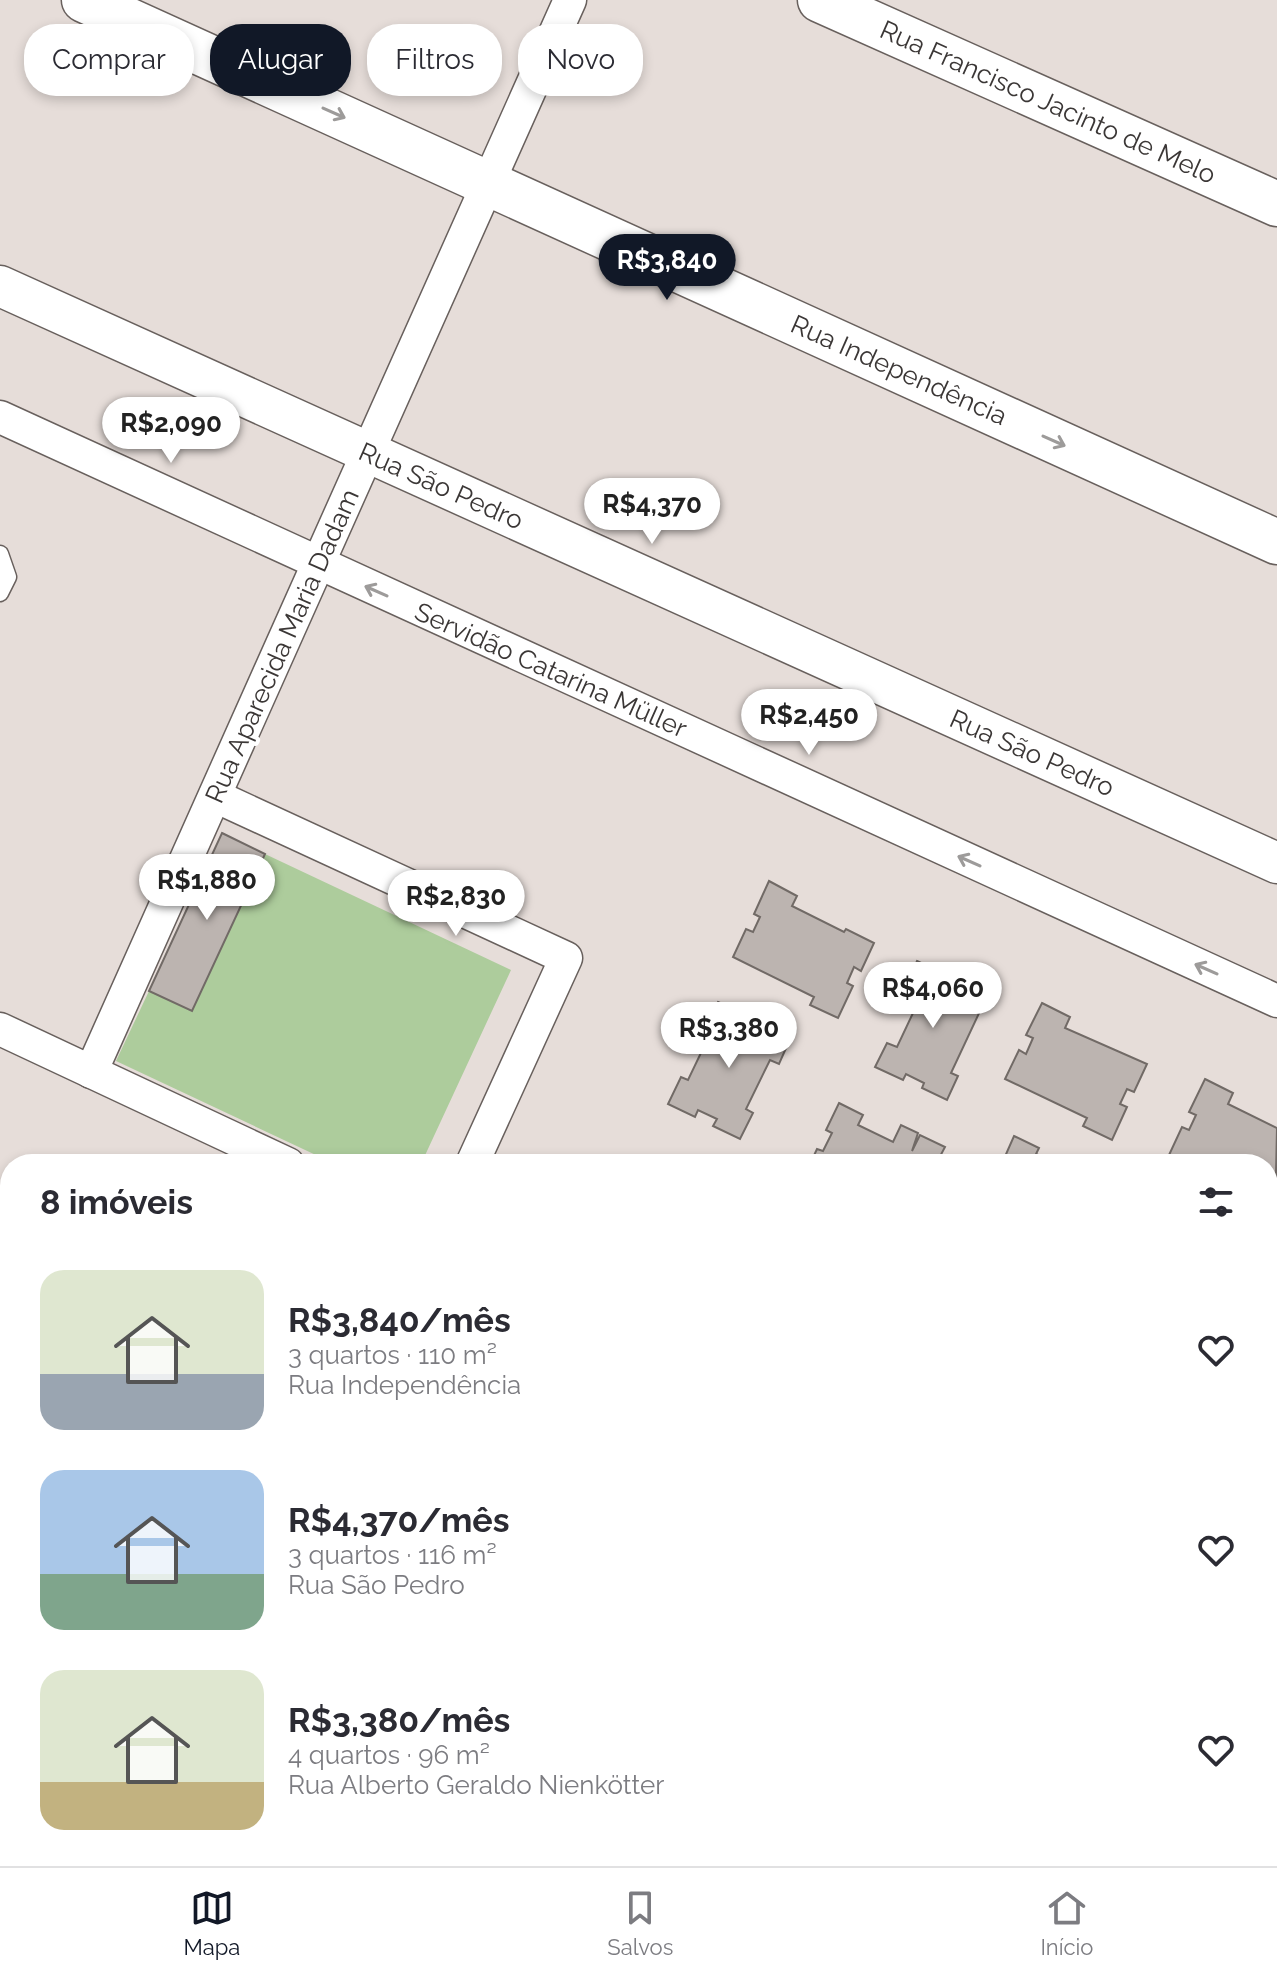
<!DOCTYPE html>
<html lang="pt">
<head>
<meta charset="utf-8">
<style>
	body { margin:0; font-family:Raleway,sans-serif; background:#f7f7f7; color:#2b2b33; height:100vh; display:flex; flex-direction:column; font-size:30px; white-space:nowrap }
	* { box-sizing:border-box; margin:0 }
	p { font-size:26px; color:#7c7c81 }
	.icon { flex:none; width:44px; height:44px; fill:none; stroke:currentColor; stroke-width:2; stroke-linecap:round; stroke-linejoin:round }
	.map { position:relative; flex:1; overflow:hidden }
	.details { position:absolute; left:0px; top:1154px; width:1278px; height:712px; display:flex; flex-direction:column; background:#fff; border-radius:32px 32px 0 0; box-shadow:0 4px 12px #0003 }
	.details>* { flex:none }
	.guide { position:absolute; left:24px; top:24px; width:800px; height:72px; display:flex; gap:16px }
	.price { position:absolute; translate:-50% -68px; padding:0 18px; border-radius:28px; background:#fff; color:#222; font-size:26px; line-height:52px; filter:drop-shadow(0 2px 4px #0008) }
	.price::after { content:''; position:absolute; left:50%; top:48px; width:24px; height:18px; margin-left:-12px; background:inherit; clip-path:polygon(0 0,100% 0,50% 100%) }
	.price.active { background:#111827; color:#fff }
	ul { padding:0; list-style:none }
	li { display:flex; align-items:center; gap:24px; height:200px; padding:0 40px }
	li span { display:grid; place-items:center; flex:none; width:224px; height:160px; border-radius:24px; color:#555 }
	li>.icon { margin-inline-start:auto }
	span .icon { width:96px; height:96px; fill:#fffc; stroke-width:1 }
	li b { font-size:34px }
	h2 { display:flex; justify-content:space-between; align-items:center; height:96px; padding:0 40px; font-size:34px }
	.tag { padding:0 28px; border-radius:32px; background:#fff; box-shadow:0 4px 12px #0003; font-size:28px; line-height:72px }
	.tag.active { background:#111827; color:#fff }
	.dock { display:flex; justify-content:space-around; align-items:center; height:112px; border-top:2px solid #e1e1e2; background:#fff; font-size:22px; color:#7c7c81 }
	.dock a { display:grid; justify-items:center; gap:4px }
	.dock .active { color:#111827 }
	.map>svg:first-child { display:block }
</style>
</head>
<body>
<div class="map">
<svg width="1277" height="1866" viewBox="0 0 1277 1866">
	<rect width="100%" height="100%" fill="#e6ddd9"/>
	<path fill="#adcc9c" d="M265,854l246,116 -90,194h-86l-219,-103 33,-70 43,20z"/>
	<g fill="#bcb4b0" stroke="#716a66" stroke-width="2">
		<path d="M222,833l43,21 -73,157 -43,-20z"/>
		<path d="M769,881l28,15 -5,10 52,26 2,-3 28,14 -13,28 -7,-4 -7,16 6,3 -15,32 -28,-13 4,-8 -81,-40 13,-28 7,3 7,-15 -6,-3z"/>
		<path d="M917,961l25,12 -2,6 18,8 3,-6 27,13 -37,79 7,3 -11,24 -25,-12 2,-5 -18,-9 -3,6 -28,-13 12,-24 10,4 16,-34 -16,-8 8,-18 16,8 2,-2 -17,-8z"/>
		<path d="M718,1002l27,13 -3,7 18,9 4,-7 27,13 -12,27 -9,-4 -24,49 7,4 -13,26 -27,-13 4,-7 -19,-9 -3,7 -27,-13 13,-27 7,3 23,-48 -6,-3z"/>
		<path d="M1042,1003l28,14 -5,11 82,36 -13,28 -7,-3 -7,15 7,3 -15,33 -29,-14 4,-8 -82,-39 14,-29 7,4 7,-16 -7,-3z"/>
		<path d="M1205,1079l28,14 -5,11 49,24 -2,88 -7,-3v-49h-81l-18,-9 13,-28 7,3 7,-15 -7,-3z"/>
		<path d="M839,1103l24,12 -5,10 35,17 8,-17 17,8 -6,18 8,-16 25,12 -9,17h-126l7,-15 6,2 9,-18 -6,-3z"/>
		<path d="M1014,1136l25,12 -3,6 19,9 3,-6 15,7h-64l-6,-3z"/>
	</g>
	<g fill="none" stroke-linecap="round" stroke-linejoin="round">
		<defs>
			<g id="service">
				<path d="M0,554l8,23 -8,16"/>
				<path d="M1268,1253l9,5"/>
				<path d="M0,1278l10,5"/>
			</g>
			<g id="minor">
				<path d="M0,417l1277,584"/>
				<path d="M215,796l351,162 -94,206"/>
				<path d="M0,1029l288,135"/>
				<path d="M91,1072l479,-1072"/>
				<path d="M1268,1401l9,4"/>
				<path d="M0,1516l10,4"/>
				<path d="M1268,1593l9,4"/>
				<path d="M754,1856l22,10"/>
			</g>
			<g id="tertiary">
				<path d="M0,286l1277,577"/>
				<path d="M1268,1690l9,-5"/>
				<path d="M1239,1856l6,10"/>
			</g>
			<g id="secondary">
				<path d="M84,0l1193,542"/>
				<path d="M820,0l457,204"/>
			</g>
		</defs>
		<use href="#service" stroke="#68605d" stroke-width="19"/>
		<use href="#minor" stroke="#68605d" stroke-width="35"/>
		<use href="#tertiary" stroke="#68605d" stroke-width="43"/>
		<use href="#secondary" stroke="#68605d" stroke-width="47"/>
		<use href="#service" stroke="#fff" stroke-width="16"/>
		<use href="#minor" stroke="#fff" stroke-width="32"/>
		<use href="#tertiary" stroke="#fff" stroke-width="40"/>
		<use href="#secondary" stroke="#fff" stroke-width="44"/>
	</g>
	<defs><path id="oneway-shaft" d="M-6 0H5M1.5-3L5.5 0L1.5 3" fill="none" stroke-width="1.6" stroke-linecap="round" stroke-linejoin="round" transform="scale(2)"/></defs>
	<g stroke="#9d9b9a">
		<use href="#oneway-shaft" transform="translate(334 113) rotate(24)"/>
		<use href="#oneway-shaft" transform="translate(1054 441) rotate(24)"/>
		<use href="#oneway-shaft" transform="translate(376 591) rotate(-156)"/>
		<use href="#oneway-shaft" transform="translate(969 861) rotate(-156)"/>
		<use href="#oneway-shaft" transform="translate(1206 969) rotate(-156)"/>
	</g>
	<g text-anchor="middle" stroke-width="8" stroke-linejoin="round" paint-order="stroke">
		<g font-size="26" fill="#3b3736" stroke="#fff">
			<text transform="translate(1048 102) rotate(24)" y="9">Rua Francisco Jacinto de Melo</text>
			<text transform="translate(899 370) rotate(24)" y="9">Rua Independência</text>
			<text transform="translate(441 486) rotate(24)" y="9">Rua São Pedro</text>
			<text transform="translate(282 646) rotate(-66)" y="9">Rua Aparecida Maria Dadam</text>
			<text transform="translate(551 670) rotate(24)" y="9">Servidão Catarina Müller</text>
			<text transform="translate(1032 753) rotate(24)" y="9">Rua São Pedro</text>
		</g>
	</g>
</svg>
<b class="price active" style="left:667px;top:302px">R$3,840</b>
<b class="price" style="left:171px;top:465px">R$2,090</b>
<b class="price" style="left:652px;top:546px">R$4,370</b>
<b class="price" style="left:809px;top:757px">R$2,450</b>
<b class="price" style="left:207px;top:922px">R$1,880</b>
<b class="price" style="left:456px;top:938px">R$2,830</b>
<b class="price" style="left:933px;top:1030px">R$4,060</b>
<b class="price" style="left:729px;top:1070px">R$3,380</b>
<div class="guide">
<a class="tag">Comprar</a>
<a class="tag active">Alugar</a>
<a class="tag">Filtros</a>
<a class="tag">Novo</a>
</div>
<section class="details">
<h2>8 imóveis<svg class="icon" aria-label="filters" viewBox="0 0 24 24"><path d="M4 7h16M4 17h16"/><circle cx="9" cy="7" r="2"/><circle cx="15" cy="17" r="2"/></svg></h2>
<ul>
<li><span style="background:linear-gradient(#dfe7d0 65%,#9aa5b1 0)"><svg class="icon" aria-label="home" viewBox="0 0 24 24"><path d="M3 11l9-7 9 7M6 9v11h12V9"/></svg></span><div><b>R$3,840/mês</b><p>3 quartos · 110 m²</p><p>Rua Independência</p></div><svg class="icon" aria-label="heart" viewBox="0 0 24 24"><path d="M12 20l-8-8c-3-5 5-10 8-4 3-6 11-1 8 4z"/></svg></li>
<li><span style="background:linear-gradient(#a9c7e8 65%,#7fa58c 0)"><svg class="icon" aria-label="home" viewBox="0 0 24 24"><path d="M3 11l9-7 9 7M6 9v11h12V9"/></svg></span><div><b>R$4,370/mês</b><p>3 quartos · 116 m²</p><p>Rua São Pedro</p></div><svg class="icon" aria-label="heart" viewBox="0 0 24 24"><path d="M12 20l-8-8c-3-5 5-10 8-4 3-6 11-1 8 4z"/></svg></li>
<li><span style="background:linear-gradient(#dfe7d0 70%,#c2b280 0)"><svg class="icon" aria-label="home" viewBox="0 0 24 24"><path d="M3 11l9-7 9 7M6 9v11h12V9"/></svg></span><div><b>R$3,380/mês</b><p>4 quartos · 96 m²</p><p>Rua Alberto Geraldo Nienkötter</p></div><svg class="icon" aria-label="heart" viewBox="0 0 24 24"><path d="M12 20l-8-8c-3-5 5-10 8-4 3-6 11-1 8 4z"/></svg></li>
</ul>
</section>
</div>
<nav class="dock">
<a class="active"><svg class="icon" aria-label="map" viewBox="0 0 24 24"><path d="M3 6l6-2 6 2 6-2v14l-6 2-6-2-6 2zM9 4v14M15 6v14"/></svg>Mapa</a>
<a><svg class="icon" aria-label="saved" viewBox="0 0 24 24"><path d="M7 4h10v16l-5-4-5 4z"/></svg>Salvos</a>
<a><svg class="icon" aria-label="home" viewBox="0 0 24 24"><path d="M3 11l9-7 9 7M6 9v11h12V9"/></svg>Início</a>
</nav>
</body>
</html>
